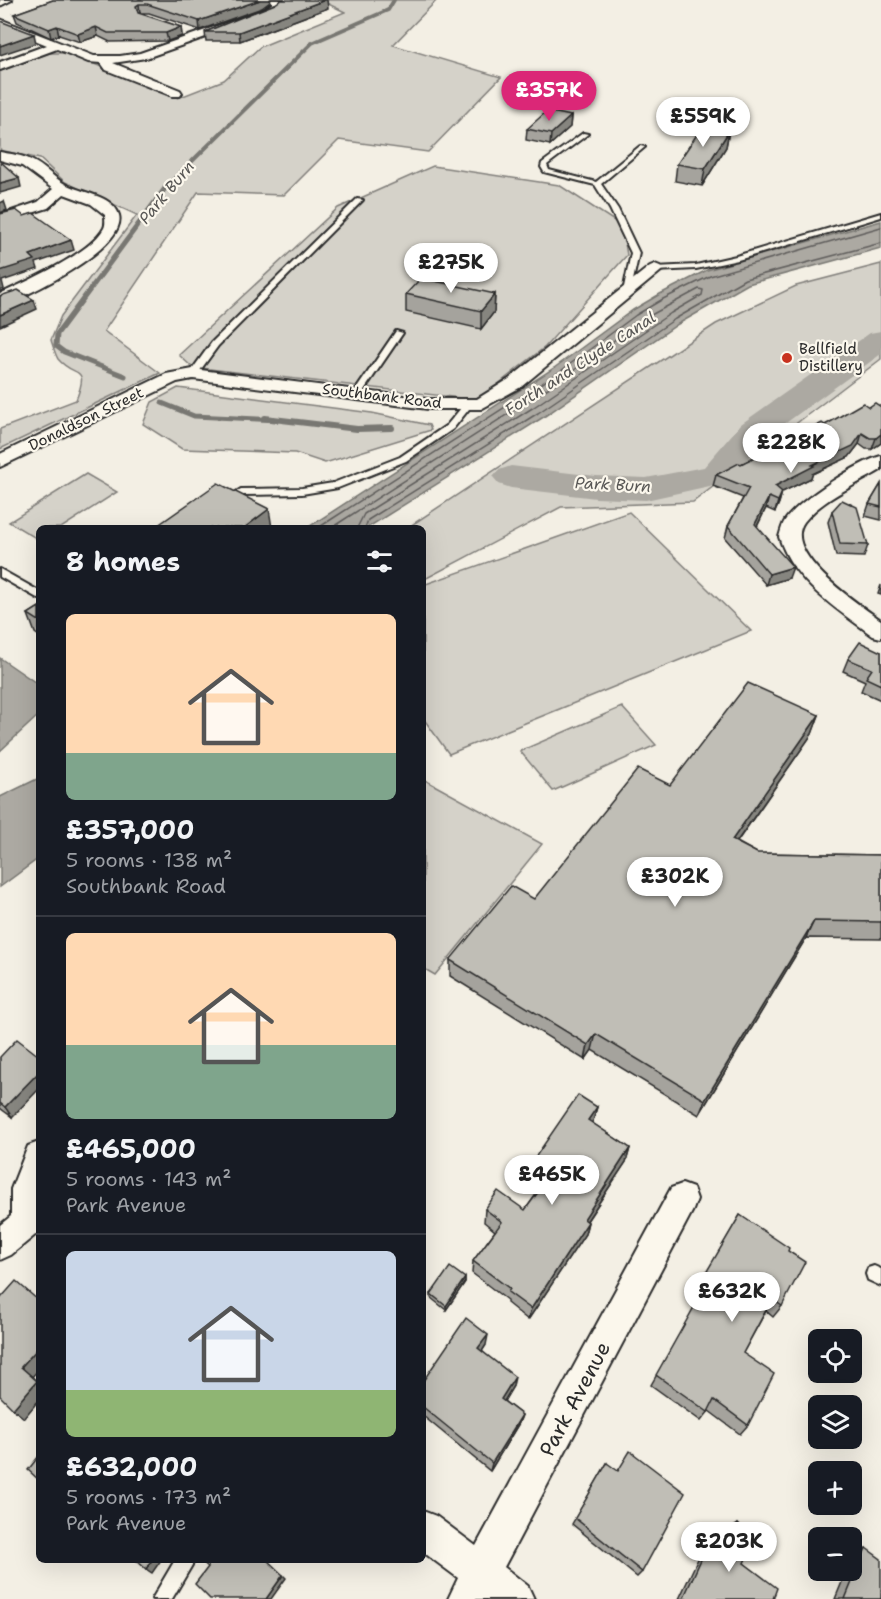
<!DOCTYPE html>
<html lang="en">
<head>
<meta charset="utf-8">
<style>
	body { margin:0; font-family:"Shantell Sans",sans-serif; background:#242831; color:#f1f3f6; height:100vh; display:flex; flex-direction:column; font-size:22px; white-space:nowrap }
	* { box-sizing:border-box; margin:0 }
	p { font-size:20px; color:#9ea1a6 }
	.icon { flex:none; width:33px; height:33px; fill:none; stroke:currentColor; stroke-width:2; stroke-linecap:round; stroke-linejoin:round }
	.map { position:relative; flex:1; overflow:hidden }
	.details { position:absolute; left:36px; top:525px; width:390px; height:1038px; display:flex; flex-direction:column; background:#171b24; border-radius:9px; box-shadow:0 6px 24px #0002 }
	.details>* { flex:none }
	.controls { position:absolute; left:808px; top:1329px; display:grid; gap:12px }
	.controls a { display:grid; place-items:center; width:54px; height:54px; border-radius:9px; background:#171b24; box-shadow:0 6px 24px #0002; font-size:30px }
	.price { position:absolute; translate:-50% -51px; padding:0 14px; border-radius:21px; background:#fff; color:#222; font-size:20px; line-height:39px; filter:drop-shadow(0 2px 3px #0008) }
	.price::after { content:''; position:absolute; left:50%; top:36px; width:18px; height:14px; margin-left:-9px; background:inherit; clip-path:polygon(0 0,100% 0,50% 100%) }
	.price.selected { background:#db2777; color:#fff }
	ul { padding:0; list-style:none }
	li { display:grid; align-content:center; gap:12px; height:318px; padding:0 30px }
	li+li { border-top:2px solid #363941 }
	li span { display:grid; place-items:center; height:186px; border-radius:9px; color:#555 }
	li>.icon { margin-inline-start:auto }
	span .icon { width:108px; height:108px; fill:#fffc; stroke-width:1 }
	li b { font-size:26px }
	h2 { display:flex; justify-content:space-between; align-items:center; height:72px; padding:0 30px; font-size:26px }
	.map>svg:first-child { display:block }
</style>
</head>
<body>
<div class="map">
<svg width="881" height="1599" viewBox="0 0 881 1599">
	<rect width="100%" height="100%" fill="#f3efe4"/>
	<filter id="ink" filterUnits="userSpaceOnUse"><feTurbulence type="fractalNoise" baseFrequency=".0167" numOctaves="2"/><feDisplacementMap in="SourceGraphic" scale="12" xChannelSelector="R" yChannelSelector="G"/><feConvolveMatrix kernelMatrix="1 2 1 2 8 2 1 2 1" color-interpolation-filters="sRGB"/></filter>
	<g filter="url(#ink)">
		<g fill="#d5d2c9" stroke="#807e7a" stroke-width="1.5">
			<path d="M324,0h113l-44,45 108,32 -73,75 -89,-12 -55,55 -86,-3 -94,139 56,42 -160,76v-20l76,-29c14,-36 -1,-21 -18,-41 -3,-5 -5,-13 -7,-19l10,-24 76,-101 -72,-33 -25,-23 -40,-9v-79l49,-18h18l111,45 46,-18 36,-33 85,-35 -23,-11z"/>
			<path d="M433,166l126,19 63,41 5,29 -82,92 -67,53 -286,-33 -13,-12 159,-147z"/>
			<path d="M881,264v95l-188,143 -132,5 -138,73v-52h-16l309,-204 80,-38z"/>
			<path d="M178,388l194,25 57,12 2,5 -106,33 -30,-10 -113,-4 -39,-25 9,-22z"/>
			<path d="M86,474l31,18 -56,36h-22v12l-30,-18z"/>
			<path d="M629,512l122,119 -302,123 -26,-36v-133z"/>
			<path d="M622,707l34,38 -103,46 -33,-40z"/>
			<path d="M423,779l119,65 -107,131 -12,-7z"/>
		</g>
		<g fill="#aca9a2" stroke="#787772" stroke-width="1.5">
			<path d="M881,221v27l-133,36 -70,40 -136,94 -175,110h-60l247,-160 79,-58 27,-16 47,-24z"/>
			<path d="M0,658l39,27v30l-39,36z"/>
			<path d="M39,778v80l-39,29v-90z"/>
		</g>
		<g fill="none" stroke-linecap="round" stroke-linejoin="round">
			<g stroke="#5f5d5b" stroke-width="1.5">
				<path d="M318,528l240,-155 78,-58 27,-16 47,-23 171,-49"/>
				<path d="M331,528l231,-149 78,-58 59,-32 4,1 -1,5 -31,18 -137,94 -170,107 -7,14"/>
				<path d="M365,528l3,-8 170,-107 137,-94 70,-40 136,-36"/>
			</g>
			<path stroke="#787772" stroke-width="4" d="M168,185l144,-142 76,-33 6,-10"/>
			<g stroke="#787772" stroke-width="5">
				<path d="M125,376l-61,-24 -8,-6 1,-12 112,-151"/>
				<path d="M162,403l32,13 84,4"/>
			</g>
			<path stroke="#787772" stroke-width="6" d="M265,418l92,11 35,-1"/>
			<path fill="#aca9a2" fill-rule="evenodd" d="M881,331v23l-116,84 -37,44 -82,18 -50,-2 -85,-10 -12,-4 -6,-7 6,-7 12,-4 85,10 50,2 58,-11 37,-43 129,-91z"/>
			<defs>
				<g id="lane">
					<path d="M583,133l5,1 -41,31 2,5 47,12 44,-36 5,1 -44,37 17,25 21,44 -9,41 -7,-2 8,-39 -21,-44 -15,-24 -51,-13 -3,-5 1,-4z"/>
					<path d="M357,199l6,1 -145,146 -22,30h-6l-1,-2 23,-32z"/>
					<path d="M881,213v4l-143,43 -42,9 -41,2 -4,-2 4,-2 41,-2 40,-9z"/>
					<path d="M396,331l7,2 -43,63h-6l-1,-2z"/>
					<path d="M469,401l4,3 -20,25 -47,32 -68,27 -36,6 -61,1 -5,-3 5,-3 61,-1 31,-5 67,-26 47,-32 19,-23z"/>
					<path d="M0,569l39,22v8l-39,-22z"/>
					<path d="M874,1266l7,3v17l-13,-6 -2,-6 2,-6z"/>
					<path d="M175,1560h20l-23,39h-20z"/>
				</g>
				<g id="street">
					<path d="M0,0h12l-12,6z"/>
					<path d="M271,0h13l2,3 -15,11 -125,44 -33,5 67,27 2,3 -2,3h-8l-66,-26 -5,-7 -13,-1 -31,-13 -57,21v-8l47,-17 -47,-19v-7l94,37h26l20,-3 123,-43 10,-7z"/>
					<path d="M0,152c10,2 22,3 31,8 13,6 22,17 34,24 16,9 48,11 54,31 9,32 -93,83 -119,90v-11c27,-13 90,-40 104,-66 2,-4 1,-8 1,-13l-14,-11 -27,-10 -16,14 -48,15v-8l38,-13 15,-13 -31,-23 -22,-6z"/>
					<path d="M655,264l5,2 3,3 -3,3 -139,115 -40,22h-53l-235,-30 -16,3 -177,85v-13l166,-80 27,-5 235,30h49l32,-20 141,-113z"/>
					<path d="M881,456v14c-25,15 -59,29 -77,52 -23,32 56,83 77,98v18l-8,-2c-36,-27 -80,-54 -94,-99 2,-6 3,-13 7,-18 14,-19 72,-57 95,-63z"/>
					<path d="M39,1142v90l-28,23 -11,5v-35l11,-9v-27l17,-43z"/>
					<path d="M682,1184l11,4 4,11 -4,11 -189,357 24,19 6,13h-86l10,-21 -35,-26v-41l13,5 40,30 195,-358z"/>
				</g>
			</defs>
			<use href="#lane" stroke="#2b2b2b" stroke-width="4"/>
			<use href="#street" stroke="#2b2b2b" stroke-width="4"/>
			<use href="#lane" fill="#fbf7ec" fill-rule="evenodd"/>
			<use href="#street" fill="#fbf7ec" fill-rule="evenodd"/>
		</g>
		<g fill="#a5a39d" stroke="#2b2b2b" stroke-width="1.5">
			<path d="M53,0h217v2l-8,6 -62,22 -51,-17h-9l41,14 1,9 -14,5 -58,1 -12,-6 -18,6 -21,-7 -8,3 -34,-16 -3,-8z"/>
			<path d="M275,4l53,4 -88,33h-34l-1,-9z"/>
			<path d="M571,116l-1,11 -20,18 -24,-5 1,-11z"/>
			<path d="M729,131l-3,16 -24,39 -27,-5 2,-17z"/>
			<path d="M406,294h89l-1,18 -13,17 -75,-17z"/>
			<path d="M881,407v36l-9,6h-6l-7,-5 -10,13 -37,17 -1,4 -29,14 -3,11 -4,9 -9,-4 -9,19 32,51 -23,7 -41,-47 3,-12 15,-28 -30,-12 3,-11 25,-11 84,-39z"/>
			<path d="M881,484v36l-16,-4 4,-12z"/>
			<path d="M832,511l36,34 -4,12 -28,-1 -8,-34z"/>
			<path d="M881,585v10l-3,-1z"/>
			<path d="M39,607v29l-4,-3 -7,-19z"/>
			<path d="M881,652v48l-20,-9 4,-10 -22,-10 5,-12z"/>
			<path d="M819,715l-7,19 -75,108 20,11 124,2v84l-75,-1 -107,177 -107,-65 -7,10 -135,-84v-16l84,-61 136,-114z"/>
			<path d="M0,1057l12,60 -12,-9z"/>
			<path d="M597,1107l-5,16 38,25 -4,14 -39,59 1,1 -3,12 -57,86 -21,-17v-3l-35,-27 1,-12 22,-30 -11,-9 1,-13 40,1 20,-28 -14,-9 3,-14z"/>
			<path d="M740,1215l48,36 -6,55 -9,11 -7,-6 -23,42 5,72 -8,9 -31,-23 -8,10 -50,-36 55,-98 -5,-4z"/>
			<path d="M465,1278v4l-19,28 -15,-12v-4z"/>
			<path d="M486,1345l-4,6 31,35 -9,15 18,14 -3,8 -29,48 -67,-55v-35z"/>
			<path d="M607,1463l35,109 -5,5 -65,-53z"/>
			<path d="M738,1524l6,39 29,36h-94l26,-55 5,-4 12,9 10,-21z"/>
			<path d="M866,1548l15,51h-46l12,-29h5v-11l2,-5z"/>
		</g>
		<g fill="#86857f" stroke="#2b2b2b" stroke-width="1.5">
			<path d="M260,0h10v2l-8,6 -62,22 -1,-9z"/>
			<path d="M325,0h2l1,8 -88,33 -1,-9z"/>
			<path d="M139,4l1,9 -2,2 -2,-9z"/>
			<path d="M57,26l2,9 -8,3 -2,-9z"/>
			<path d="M96,27l2,9 -18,6 -2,-8z"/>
			<path d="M181,27l1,9 -14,5 -2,-8z"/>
			<path d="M34,34l2,9 -36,12v-9z"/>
			<path d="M571,116l-1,11 -20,18 1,-11z"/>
			<path d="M729,131l-3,16 -24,39 3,-17z"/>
			<path d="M19,178l2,9 -21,6v-10z"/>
			<path d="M4,201l3,9 -7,3v-10z"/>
			<path d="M71,240l3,10 -38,13 2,6 -36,12 2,8 -4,3v-21l30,-16z"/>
			<path d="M495,294l-1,18 -13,17v-18z"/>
			<path d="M34,300l3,9 -37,17v-11z"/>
			<path d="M862,433l-3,11 -10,13 -37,17 -1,4 -39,19 3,-11 37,-21z"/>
			<path d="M881,434v9l-9,6 4,-11z"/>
			<path d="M782,492l-3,11 -4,9 3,-11z"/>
			<path d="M769,497l-3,11 -14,28 3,-12z"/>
			<path d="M269,509l3,19h-28z"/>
			<path d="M793,567l-4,11 -23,7 3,-11z"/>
			<path d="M819,715l-7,19 -86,123 6,-17z"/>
			<path d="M814,921l-8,17 -107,177 6,-15z"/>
			<path d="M596,1034l-4,16 -7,10 3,-15z"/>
			<path d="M39,1072v17l-27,28 -7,-10z"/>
			<path d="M597,1107l-4,14 -9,13 4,-14z"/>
			<path d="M630,1148l-4,14 -46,69 4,-12z"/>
			<path d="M588,1222l-3,12 -57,86 3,-11z"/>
			<path d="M465,1278v4l-19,28v-4z"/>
			<path d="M426,1282v11l-3,4v-11z"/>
			<path d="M488,1335l-2,10 -9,14 1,-11z"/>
			<path d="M39,1347v22l-7,8 -11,-10z"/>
			<path d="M515,1377l-2,9 -13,22 1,-9z"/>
			<path d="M37,1381l2,3v16l-15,18 -11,-9z"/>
			<path d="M522,1415l-3,8 -29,48 2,-8z"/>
			<path d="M152,1560h9l-9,13 -6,-4z"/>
			<path d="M283,1575l3,3 -15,21h-5z"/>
		</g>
		<g fill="#c0beb6" stroke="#2b2b2b" stroke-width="1.5">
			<path d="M53,0h207l-61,21 -52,-17h-8l-3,2 2,7 43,14 -15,6h-58l-12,-6 -18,7 -21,-8 -8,3 -35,-15z"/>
			<path d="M281,0h44l-86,32h-34l70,-28z"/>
			<path d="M0,21l34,13 -34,12z"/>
			<path d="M547,111l24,5 -20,18 -24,-5z"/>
			<path d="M702,127l27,4 -24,38 -28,-5z"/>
			<path d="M0,163h2l17,15 -19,5z"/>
			<path d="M16,210l8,6 9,-3 38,27 -41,15 5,5 -35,11v-57z"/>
			<path d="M421,278l74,16 -14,17 -75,-17z"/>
			<path d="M18,290l16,10 -34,15v-19z"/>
			<path d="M863,403l6,4 6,-4 6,4v27l-5,4h-6l-8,-5 -9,13 -41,19 2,1 -39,20 7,6 -4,9 -9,-4 -14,27 38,43 -24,7 -41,-48 21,-38 -33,-13 23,-12 2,1 81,-41 3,2z"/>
			<path d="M218,483l51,26 -25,19h-90z"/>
			<path d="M881,484v23l-12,-3z"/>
			<path d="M842,500l15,7 11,38 -28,-1 -8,-33z"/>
			<path d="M39,607v14l-11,-7z"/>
			<path d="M860,642l21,10v33l-15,-7 6,-9 -24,-10z"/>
			<path d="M748,683l71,32 -87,125 25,13 124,2v67l-67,-1 -109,179 -109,-66 -8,11 -138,-85 61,-74 23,13 104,-130 32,16z"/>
			<path d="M17,1039l22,17v16l-34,35 -5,-4v-46z"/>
			<path d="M578,1095l19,12 -9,13 42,28 -46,71 4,3 -57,87 -23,-17 2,-3 -37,-28 29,-39 -17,-13 13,-18 27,19 28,-38 -19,-13z"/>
			<path d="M740,1215l49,33 -1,3 17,11 -23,44 -10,-7 -29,54 31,21 -26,51 -34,-25 -6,12 -52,-37 56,-100 -5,-4z"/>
			<path d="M450,1267l15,11 -19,28 -15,-12z"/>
			<path d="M16,1281l23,20v46l-18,20 16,14 -24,28 -13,-13v-97z"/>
			<path d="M466,1318l22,17 -10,13 37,29 -14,22 21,16 -30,48 -69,-56v-26z"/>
			<path d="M630,1451l55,42 -43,79 -67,-54 32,-55 11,8z"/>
			<path d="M39,1456v24l-11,-10z"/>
			<path d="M738,1524l18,13 -12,26 33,25 -4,11h-90l27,-59 15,11z"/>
			<path d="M866,1548l15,11v40h-36z"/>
			<path d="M136,1560h16l-6,9z"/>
			<path d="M200,1560h67l16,15 -17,24h-56l-15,-15 13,-17z"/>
		</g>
	</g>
	<circle fill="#c8321e" stroke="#fbf7ec" stroke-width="2" cx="787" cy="358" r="6"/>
	<g text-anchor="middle" stroke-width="4.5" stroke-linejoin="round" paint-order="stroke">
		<g font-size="15" fill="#2b2b2b" stroke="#fbf7ec" text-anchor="start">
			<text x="799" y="354">Bellfield<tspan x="799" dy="17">Distillery</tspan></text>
		</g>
		<g font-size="15" fill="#2b2b2b" stroke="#fbf7ec">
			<text transform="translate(382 396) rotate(7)" y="5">Southbank Road</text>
			<text transform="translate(86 419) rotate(-26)" y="5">Donaldson Street</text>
		</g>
		<g font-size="16" font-style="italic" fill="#585755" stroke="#fbf7ec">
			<text transform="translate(166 192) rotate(-50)" y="6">Park Burn</text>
			<text transform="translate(580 363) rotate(-33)" y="6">Forth and Clyde Canal</text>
			<text transform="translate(613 484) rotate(3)" y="6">Park Burn</text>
		</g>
		<g font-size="21" fill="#2b2b2b" stroke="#fbf7ec">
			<text transform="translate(575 1399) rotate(-62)" y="7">Park Avenue</text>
		</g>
	</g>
</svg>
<div class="controls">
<a><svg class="icon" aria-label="locate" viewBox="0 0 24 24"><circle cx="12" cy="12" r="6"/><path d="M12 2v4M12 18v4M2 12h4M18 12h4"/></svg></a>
<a><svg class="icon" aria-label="layers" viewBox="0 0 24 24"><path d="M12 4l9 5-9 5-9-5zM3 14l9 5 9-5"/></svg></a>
<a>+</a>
<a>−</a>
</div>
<b class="price selected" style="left:549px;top:122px">£357K</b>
<b class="price" style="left:703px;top:148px">£559K</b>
<b class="price" style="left:451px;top:294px">£275K</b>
<b class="price" style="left:791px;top:474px">£228K</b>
<b class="price" style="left:675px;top:908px">£302K</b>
<b class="price" style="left:552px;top:1206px">£465K</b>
<b class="price" style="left:732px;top:1323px">£632K</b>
<b class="price" style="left:729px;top:1573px">£203K</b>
<section class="details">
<h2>8 homes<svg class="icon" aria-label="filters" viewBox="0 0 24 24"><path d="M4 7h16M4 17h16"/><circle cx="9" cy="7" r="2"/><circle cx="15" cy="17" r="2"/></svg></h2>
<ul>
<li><span style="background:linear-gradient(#ffd9b3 75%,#7fa58c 0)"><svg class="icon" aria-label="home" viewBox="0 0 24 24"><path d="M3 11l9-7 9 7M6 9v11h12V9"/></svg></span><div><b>£357,000</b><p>5 rooms · 138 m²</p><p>Southbank Road</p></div></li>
<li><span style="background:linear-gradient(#ffd9b3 60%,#7fa58c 0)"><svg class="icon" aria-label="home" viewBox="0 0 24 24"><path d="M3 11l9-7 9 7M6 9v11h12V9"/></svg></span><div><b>£465,000</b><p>5 rooms · 143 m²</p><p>Park Avenue</p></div></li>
<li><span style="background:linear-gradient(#c9d6e8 75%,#8fb573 0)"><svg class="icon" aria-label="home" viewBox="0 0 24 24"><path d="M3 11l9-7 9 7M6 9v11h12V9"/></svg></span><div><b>£632,000</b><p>5 rooms · 173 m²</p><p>Park Avenue</p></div></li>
</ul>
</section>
</div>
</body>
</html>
